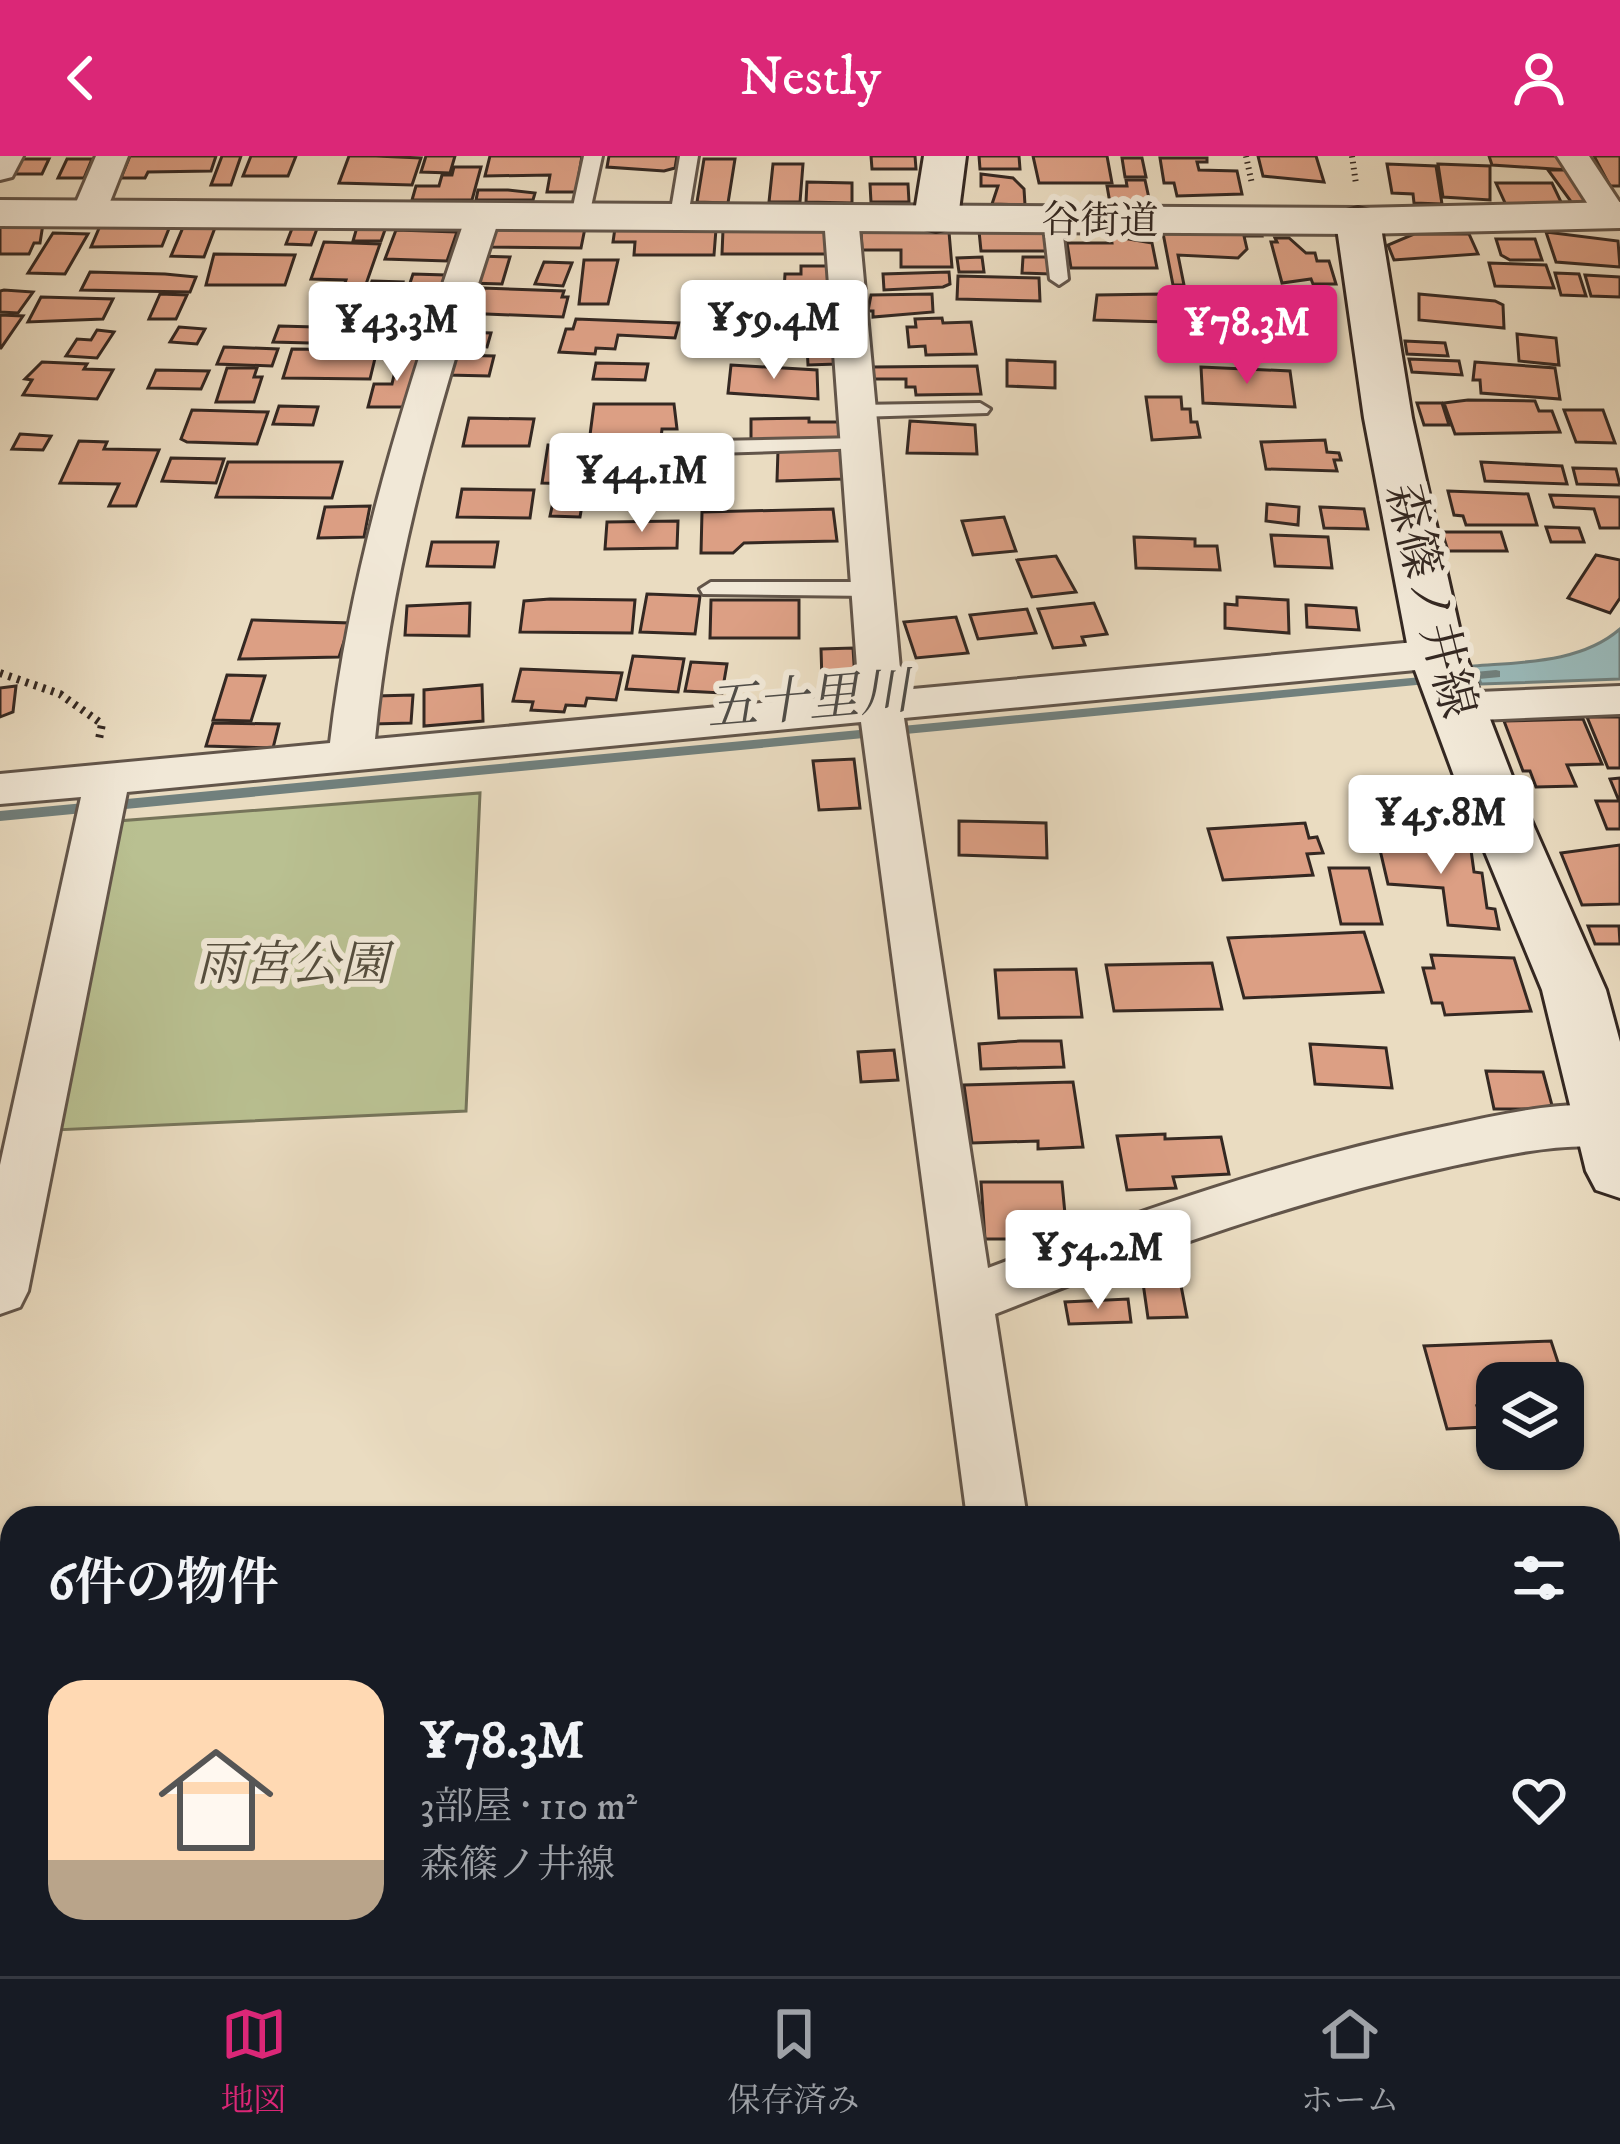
<!DOCTYPE html>
<html lang="ja">
<head>
<meta charset="utf-8">
<style>
	body { margin:0; font-family:"IM FELL DW Pica","Noto Serif JP",serif; background:#242831; color:#f1f3f6; height:100vh; display:flex; flex-direction:column; font-size:45px; white-space:nowrap }
	* { box-sizing:border-box; margin:0 }
	p { font-size:39px; color:#9ea1a6 }
	.icon { flex:none; width:66px; height:66px; fill:none; stroke:currentColor; stroke-width:2; stroke-linecap:round; stroke-linejoin:round }
	.map { position:relative; flex:1; overflow:hidden }
	.sheet { position:absolute; left:0px; top:1350px; width:1620px; height:471px; display:flex; flex-direction:column; background:#171b24; border-radius:36px 36px 0 0; box-shadow:0 3px 9px #0004 }
	.sheet>* { flex:none }
	.tools { position:absolute; left:1476px; top:1206px; display:grid; gap:24px }
	.tools a { display:grid; place-items:center; width:108px; height:108px; border-radius:24px; background:#171b24; box-shadow:0 3px 9px #0004; font-size:60px }
	.price { position:absolute; translate:-50% -102px; padding:0 27px; border-radius:12px; background:#fff; color:#222; font-size:39px; line-height:78px; filter:drop-shadow(0 3px 6px #0008) }
	.price::after { content:''; position:absolute; left:50%; top:72px; width:36px; height:27px; margin-left:-18px; background:inherit; clip-path:polygon(0 0,100% 0,50% 100%) }
	.price.on { background:#db2777; color:#fff }
	ul { padding:0; list-style:none }
	li { display:flex; align-items:center; gap:36px; height:300px; padding:0 48px }
	li+li { border-top:3px solid #363941 }
	li span { display:grid; place-items:center; flex:none; width:336px; height:240px; border-radius:36px; color:#555 }
	li>.icon { margin-inline-start:auto }
	span .icon { width:144px; height:144px; fill:#fffc; stroke-width:1 }
	li b { font-size:51px }
	h2 { display:flex; justify-content:space-between; align-items:center; height:144px; padding:0 48px; font-size:51px }
	header { display:flex; justify-content:space-between; align-items:center; height:156px; padding:0 48px; background:#db2777; color:#fff; font-size:54px; font-weight:600 }
	.tabs { display:flex; justify-content:space-around; align-items:center; height:168px; border-top:3px solid #363941; background:#171b24; font-size:33px; color:#9ea1a6 }
	.tabs a { display:grid; justify-items:center; gap:6px }
	.tabs .on { color:#db2777 }
	.map>svg:first-child { display:block }
</style>
</head>
<body>
<header><svg class="icon" aria-label="back" viewBox="0 0 24 24"><path d="M15 5l-7 7 7 7"/></svg>Nestly<svg class="icon" aria-label="person" viewBox="0 0 24 24"><circle cx="12" cy="8" r="4"/><path d="M4 21q1-7 8-7t8 7"/></svg></header>
<div class="map">
<svg width="1620" height="1820" viewBox="0 0 1620 1820">
	<rect width="100%" height="100%" fill="#eadcc1"/>
	<filter id="stains"><feTurbulence type="fractalNoise" baseFrequency=".00167" numOctaves="4"/><feColorMatrix values="0 0 0 0 .2 0 0 0 0 .09 0 0 0 0 .02 0 0 0 .5 -.17"/></filter>
	<radialGradient id="worn" r=".72"><stop offset=".6" stop-color="#630" stop-opacity="0"/><stop offset="1" stop-color="#630" stop-opacity=".3"/></radialGradient>
	<path fill="#b9c091" stroke="#76745a" stroke-width="3" d="M480,637l-14,318 -411,19 63,-309z"/>
	<path fill="#9ababa" stroke="#71807d" stroke-width="3" d="M1620,473v50l-139,5 -7,-18c49,-4 107,-3 146,-37z"/>
	<g fill="none" stroke-linecap="round" stroke-linejoin="round">
		<path fill="#71807d" fill-rule="evenodd" d="M1496,514l4,1v6l-1500,144v-10z"/>
	</g>
	<g fill="#dc9f84" stroke="#342822" stroke-width="3">
		<path d="M130,0h86l-5,15 -63,1 -3,6h-24z"/>
		<path d="M222,0h19l-10,29h-20z"/>
		<path d="M251,0h45l-8,20h-45z"/>
		<path d="M349,0h27l45,2 -9,27 -73,-2z"/>
		<path d="M426,0h29l-5,17 -29,-1z"/>
		<path d="M490,0h92l-6,36h-29l3,-17 -65,1z"/>
		<path d="M609,0h68l-2,12 -11,3 -57,-4z"/>
		<path d="M871,0h44l1,13h-44z"/>
		<path d="M979,0h40l1,13h-40z"/>
		<path d="M1033,0h74l5,27h-73z"/>
		<path d="M1258,0h58l8,26 -61,-6z"/>
		<path d="M1489,0h70l10,14 -77,-5z"/>
		<path d="M1594,0h26v30h-10z"/>
		<path d="M1122,2h20l4,19h-21z"/>
		<path d="M1160,2h47v4h-10l2,8 38,1 5,23 -65,2 -3,-13h-10z"/>
		<path d="M19,3h30l-7,15h-31z"/>
		<path d="M67,3h25l-8,19h-26z"/>
		<path d="M704,3h31l-7,44 -31,-1z"/>
		<path d="M773,8h30l-3,38h-31z"/>
		<path d="M1387,8l49,2 6,38 -28,-1 -1,-9 -21,-1z"/>
		<path d="M1438,8l52,2v34l-47,-3z"/>
		<path d="M454,11h27l-9,33h-60l4,-14h23l3,-11h10z"/>
		<path d="M1548,14h21l22,31 -19,2z"/>
		<path d="M981,18l32,4 11,11 1,16 -33,-1 6,-18h-17z"/>
		<path d="M1126,24h19l5,23h-40l-3,-17h20z"/>
		<path d="M807,26l45,1v20l-46,-1z"/>
		<path d="M1496,27h56l10,21 -56,1z"/>
		<path d="M870,28h38l1,18h-38z"/>
		<path d="M478,34h30l27,3 -2,7h-57z"/>
		<path d="M43,68l-3,19h-6l-5,11h-29v-29z"/>
		<path d="M184,69h32l-12,32 -33,-1z"/>
		<path d="M100,70h70l-8,20 -71,1z"/>
		<path d="M293,70h25l-7,19 -25,-1z"/>
		<path d="M357,71h29l-5,14h-28z"/>
		<path d="M490,71l95,1 -4,20 -96,-1z"/>
		<path d="M615,72l101,1 -2,26h-80l1,-13h-22z"/>
		<path d="M396,74l61,2 -10,29 -62,-2z"/>
		<path d="M723,74h105v24h-106z"/>
		<path d="M979,75h65l3,20h-66z"/>
		<path d="M1261,75l1,5h-18l3,13 -9,9 -60,-3 6,30h-11l-10,-52z"/>
		<path d="M861,76h88l3,35h-51v-17h-39z"/>
		<path d="M1546,76l72,9 2,26 -64,-5z"/>
		<path d="M53,77l35,1 -23,40 -37,-1z"/>
		<path d="M1414,78h55l9,20 -84,6 -6,-15z"/>
		<path d="M1111,80l41,7 5,25h-86l-4,-25h45z"/>
		<path d="M1275,82h14l17,15h9l2,8h12l7,23h-23l-2,-5 -29,4 -11,-41h6z"/>
		<path d="M1496,83h39l7,21h-32l-9,-5z"/>
		<path d="M324,86l56,2 -15,43 -21,-1 2,-6 -35,-1z"/>
		<path d="M214,98l81,1 -10,30h-79z"/>
		<path d="M477,100l33,1 -8,27 -33,-1z"/>
		<path d="M982,101l2,15h-25l-2,-14z"/>
		<path d="M1023,101h26l2,17 -29,-1z"/>
		<path d="M584,104h34l-10,44h-29z"/>
		<path d="M544,106l28,1 -9,23 -28,-2z"/>
		<path d="M1489,107l57,2 8,23 -59,-2z"/>
		<path d="M801,110h33l-1,25 -49,-1 1,-16h16z"/>
		<path d="M90,116l75,2 31,3 -6,15 -109,-2z"/>
		<path d="M949,116l1,12 -7,3 -59,3 -1,-16z"/>
		<path d="M1555,117l24,1 7,22 -25,-1z"/>
		<path d="M413,118l32,1 -12,36 -32,-1z"/>
		<path d="M1585,119l35,2v20l-29,-1z"/>
		<path d="M958,120l81,2 1,23 -83,-2z"/>
		<path d="M372,125l31,1 -11,39 -33,-1z"/>
		<path d="M482,132l82,3 -2,6h6l-5,20 -100,-4z"/>
		<path d="M1271,132l54,3 2,30 -86,-5 -1,-27z"/>
		<path d="M0,135l4,-1 29,2 -15,21 -18,-1z"/>
		<path d="M160,138l27,1 -11,24h-27z"/>
		<path d="M775,138l22,4v15h-22v11l-20,3h-21v-6h-40l2,-26z"/>
		<path d="M932,138l1,18 -60,5v-6h-5l3,-16z"/>
		<path d="M1162,138l4,28 -72,-2 3,-25z"/>
		<path d="M1419,138l76,7 8,4 1,23 -85,-8z"/>
		<path d="M41,141l72,2 -10,20 -75,3z"/>
		<path d="M1178,145l55,2 2,9 -26,5 6,37h-39l-6,-39h10z"/>
		<path d="M801,158h32l1,13 -33,1z"/>
		<path d="M0,159l23,1 -22,32h-1z"/>
		<path d="M942,162l1,5 28,-1 5,32 -50,1 -1,-9 -16,1 -2,-20h9l-1,-8z"/>
		<path d="M576,163l103,4 -4,15 -57,-3 -3,14 -19,-1 -1,6 -36,-2 7,-23h7z"/>
		<path d="M279,170l73,2 -5,16 -74,-2z"/>
		<path d="M358,170l69,1 -6,20 -70,-1z"/>
		<path d="M179,171l26,2 -8,15 -27,-2z"/>
		<path d="M97,174l17,2 -17,26 -31,-2 11,-17 14,1z"/>
		<path d="M458,176l33,1 -4,14 -33,-2z"/>
		<path d="M1517,178l39,4 3,27 -40,-4z"/>
		<path d="M1405,185l40,2 3,13 -41,-2z"/>
		<path d="M835,189l1,19 -28,1 -1,-19z"/>
		<path d="M224,191l54,2 -6,17 -55,-2z"/>
		<path d="M292,193l85,1 -7,29 -87,-1z"/>
		<path d="M399,197l21,1 -13,53h-39l6,-23h18z"/>
		<path d="M454,199l40,1 -5,20 -41,-1z"/>
		<path d="M1409,203l50,2 3,14 -50,-3z"/>
		<path d="M1007,204l48,2v26l-48,-2z"/>
		<path d="M42,206l45,2 -3,5 29,1 -16,29 -74,-4 9,-15 -7,-1z"/>
		<path d="M1475,206l80,6 5,31 -79,-6 -1,-13h-7z"/>
		<path d="M596,207l52,1 -3,16 -52,-1z"/>
		<path d="M731,209l86,5 1,29 -90,-6z"/>
		<path d="M977,210l4,28 -65,1 -1,-8h-9v-8h-32l-1,-12z"/>
		<path d="M1201,211l89,4 5,36 -92,-4z"/>
		<path d="M227,212h30l-3,9h8l-8,25h-38z"/>
		<path d="M156,214l53,1 -8,18 -53,-1z"/>
		<path d="M1146,241h35l1,12h8l1,13h6l3,15 -48,3z"/>
		<path d="M1468,244l67,1 4,10h13l8,21 -105,2 -11,-31z"/>
		<path d="M1417,247h25l7,22h-25z"/>
		<path d="M594,248h80l3,25h-15l-1,9 -71,-3z"/>
		<path d="M279,250l39,1 -5,18 -40,-1z"/>
		<path d="M192,254l76,2 -11,32 -70,-2 -6,-3z"/>
		<path d="M1564,254h39l12,33 -39,-1z"/>
		<path d="M469,262l65,1 -5,27h-66z"/>
		<path d="M809,262v4h32l1,17 -91,1v-21z"/>
		<path d="M910,265l65,4 2,29 -70,-1z"/>
		<path d="M20,278l31,2 -8,14 -31,-1z"/>
		<path d="M1325,284l2,12 12,1 2,7h-7l3,11 -71,-2 -5,-27z"/>
		<path d="M79,285l28,1 -3,7 55,1 -23,56h-27l10,-22 -59,-1z"/>
		<path d="M548,289h37l-6,39 -37,-1z"/>
		<path d="M724,293l1,37 -54,2v-37z"/>
		<path d="M841,293l2,30 -66,2 1,-31z"/>
		<path d="M171,302l53,1 -8,24 -54,-2z"/>
		<path d="M228,306h114l-10,36 -116,-1z"/>
		<path d="M1481,306l81,4 5,18 -82,-3z"/>
		<path d="M1573,312l43,1 4,16 -43,-1z"/>
		<path d="M462,333l72,1 -4,28 -73,-1z"/>
		<path d="M1448,335l80,3 9,31h-71l-3,-9 -9,-1z"/>
		<path d="M555,337l29,1 -4,23 -30,-1z"/>
		<path d="M1550,339l70,2v31h-20l-6,-19 -40,-2z"/>
		<path d="M1267,348l32,3 -1,18 -32,-4z"/>
		<path d="M370,350l-6,31 -46,1 7,-31z"/>
		<path d="M1320,351l44,2 4,20 -44,-1z"/>
		<path d="M833,353l4,32 -93,2 -11,10h-32l1,-41z"/>
		<path d="M1004,361l12,34 -43,4 -11,-34z"/>
		<path d="M678,365l-1,27 -72,1 2,-27z"/>
		<path d="M1546,371l33,1 5,14h-33z"/>
		<path d="M1442,376h59l6,19h-59z"/>
		<path d="M1271,379l57,2 4,31 -57,-2z"/>
		<path d="M1134,381l61,2v7h22l3,24 -84,-2z"/>
		<path d="M432,386h66l-4,25 -67,-1z"/>
		<path d="M1596,399l24,5v38l-10,15 -42,-15z"/>
		<path d="M1056,400l20,36 -44,5 -15,-37z"/>
		<path d="M647,438l53,2 -5,38 -55,-2z"/>
		<path d="M1237,441l51,3 1,33 -64,-5v-24l12,1z"/>
		<path d="M550,443l85,1 -3,33 -112,-1 4,-31z"/>
		<path d="M711,444h88v38h-89z"/>
		<path d="M470,447l-1,33 -64,-1 2,-29z"/>
		<path d="M1094,447l13,31 -25,3 3,8 -32,3 -15,-39z"/>
		<path d="M1306,449l50,3 3,22 -52,-3z"/>
		<path d="M1027,453l9,24 -58,6 -8,-24z"/>
		<path d="M956,461l12,36 -52,5 -12,-36z"/>
		<path d="M252,464l98,3 -11,34 -100,2z"/>
		<path d="M853,492l2,32 -33,1 -1,-32z"/>
		<path d="M633,500l51,3 -6,33 -52,-3z"/>
		<path d="M691,506l36,2 -5,29 -37,-2z"/>
		<path d="M521,513l101,4 -6,27 -29,-2 -2,8 -19,-1 -2,7 -33,-2 2,-8 -20,-1z"/>
		<path d="M227,519l38,1 -14,45 -38,-1z"/>
		<path d="M482,529l1,36 -59,5v-36z"/>
		<path d="M16,530l-3,26 -13,5v-29z"/>
		<path d="M413,539l-2,28 -38,1 3,-28z"/>
		<path d="M1587,561h33v51h-12z"/>
		<path d="M1583,563l19,45 -35,1 9,21 -40,1 -6,-16h-7l-19,-50z"/>
		<path d="M213,567l66,1 -6,24 -67,-2z"/>
		<path d="M854,603l6,49 -41,2 -6,-49z"/>
		<path d="M1620,622v51h-13l-11,-28h23l-9,-22z"/>
		<path d="M959,665l87,2 1,35 -88,-3z"/>
		<path d="M1305,667l4,15 8,-1 6,16 -16,1 6,21 -90,5 -15,-51z"/>
		<path d="M1377,681l93,6 4,29 8,1 5,35 8,1 4,20 -51,-4 -5,-37 -55,-4z"/>
		<path d="M1620,689v59l-38,1 -21,-52z"/>
		<path d="M1329,712h40l13,56h-41z"/>
		<path d="M1588,770h31l1,18h-25z"/>
		<path d="M1364,776l19,60 -139,6 -16,-60z"/>
		<path d="M1431,799l83,3 17,53 -86,4 -3,-12h-10l-9,-35h11z"/>
		<path d="M1212,807l10,46 -108,2 -8,-46z"/>
		<path d="M1076,813l6,48 -83,1 -4,-48z"/>
		<path d="M1020,885h41l3,26 -83,2 -2,-25z"/>
		<path d="M1310,888l76,4 6,40 -77,-4z"/>
		<path d="M894,894l4,30 -37,2 -3,-30z"/>
		<path d="M1486,915l57,1 10,37h-59z"/>
		<path d="M1073,926l10,65 -45,2v-8l-66,2 -8,-58z"/>
		<path d="M1165,978v5l56,-2 8,37 -56,3 3,11 -49,2 -10,-54z"/>
		<path d="M981,1026h81l3,32h-38l2,25h-44z"/>
		<path d="M1179,1119l8,42 -39,1 -6,-42z"/>
		<path d="M1128,1143l3,23 -62,2 -4,-22z"/>
		<path d="M1551,1185l20,61h-8v-19h-66v22l-20,1 7,21 -37,2 -23,-83z"/>
	</g>
	<g fill="none" stroke-linecap="round" stroke-linejoin="round">
		<defs>
			<g id="service">
				<path d="M584,0h18l-13,60 -9,5 -9,-5z"/>
				<path d="M680,0h18l-10,60 -9,5 -9,-5z"/>
				<path d="M1052,57l9,5 7,61 -9,6 -9,-6 -7,-61z"/>
				<path d="M980,247l10,6 -3,4 -130,4 -10,-6 10,-6z"/>
				<path d="M859,282l10,6 -3,4 -151,5 -10,-6 10,-6z"/>
				<path d="M711,426h160l11,7 -11,7 -168,-2 -3,-5z"/>
			</g>
			<g id="minor">
				<path d="M0,0h23l-11,21 -12,3z"/>
				<path d="M96,0h32l-22,56 -17,10 -17,-10z"/>
				<path d="M1557,0h32l31,47v21l-20,-1z"/>
				<path d="M483,50l17,10c-56,171 -108,343 -125,523l484,-45 -35,-477 17,-10 17,10 44,473 535,-50 15,4 6,10 -6,10 -15,4 -533,50 84,550c150,-57 302,-110 459,-142 57,-12 114,-26 173,-20v42c-58,-7 -115,7 -172,19 -156,34 -304,88 -453,147l32,204h-60l-106,-796 -734,70 -99,499 -8,16 -20,7v-149l81,-368 -81,7v-30l330,-31c21,-182 77,-354 136,-527z"/>
				<path d="M1620,530v28l-165,7 -15,-4 -7,-10 7,-10 15,-4z"/>
				<path d="M1028,1809h70l1,11h-70z"/>
			</g>
			<path id="tertiary" d="M0,44l1358,8 262,-6v26l-262,6 -1358,-8z"/>
			<g id="secondary">
				<path d="M924,0h42l-8,62 -7,9 -15,4 -15,-4 -7,-9z"/>
				<path d="M1358,52l15,4 7,9 32,197 53,236 50,130 91,206 14,52v156l-24,-8 -10,-19 -44,-181 -85,-206 -48,-130 -45,-236 -28,-197 7,-9z"/>
			</g>
		</defs>
		<use href="#service" stroke="#62554a" stroke-width="6"/>
		<use href="#minor" stroke="#62554a" stroke-width="6"/>
		<use href="#tertiary" stroke="#62554a" stroke-width="6"/>
		<use href="#secondary" stroke="#342822" stroke-width="6"/>
		<g stroke="#342822" stroke-width="6" stroke-dasharray="1.5 4.5" stroke-linecap="butt">
			<path d="M1246,0l6,28"/>
			<path d="M1352,0l4,28"/>
		</g>
		<path stroke="#342822" stroke-width="8" stroke-dasharray="3 6" stroke-linecap="butt" d="M0,517l60,21 42,30 -3,15"/>
		<use href="#service" fill="#f1e8d7" fill-rule="evenodd"/>
		<use href="#minor" fill="#f1e8d7" fill-rule="evenodd"/>
		<use href="#tertiary" fill="#f1e8d7" fill-rule="evenodd"/>
		<use href="#secondary" fill="#f1e8d7" fill-rule="evenodd"/>
	</g>
	<g text-anchor="middle" stroke-width="12" stroke-linejoin="round" paint-order="stroke">
		<g font-size="39" fill="#342822" stroke="#f1e8d7">
			<text transform="translate(1100 63) rotate(1)" y="14">谷街道</text>
		</g>
		<g font-size="48" fill="#342822" stroke="#f1e8d7">
			<text transform="translate(1432 444) rotate(76)" y="17">森篠ノ井線</text>
		</g>
		<g font-size="48" font-style="italic" fill="#554e3e" stroke="#f1e8d7">
			<text x="292" y="824">雨宮公園</text>
		</g>
		<g font-size="51" font-style="italic" fill="#4e4c48" stroke="#f1e8d7">
			<text transform="translate(808 542) rotate(-5)" y="18">五十里川</text>
		</g>
	</g>
	<rect width="100%" height="100%" filter="url(#stains)"/>
	<rect width="100%" height="100%" fill="url(#worn)"/>
</svg>
<div class="tools">
<a><svg class="icon" aria-label="layers" viewBox="0 0 24 24"><path d="M12 4l9 5-9 5-9-5zM3 14l9 5 9-5"/></svg></a>
</div>
<b class="price" style="left:774px;top:226px">¥59.4M</b>
<b class="price" style="left:397px;top:228px">¥43.3M</b>
<b class="price on" style="left:1247px;top:231px">¥78.3M</b>
<b class="price" style="left:642px;top:379px">¥44.1M</b>
<b class="price" style="left:1441px;top:721px">¥45.8M</b>
<b class="price" style="left:1098px;top:1156px">¥54.2M</b>
<section class="sheet">
<h2>6件の物件<svg class="icon" aria-label="filters" viewBox="0 0 24 24"><path d="M4 7h16M4 17h16"/><circle cx="9" cy="7" r="2"/><circle cx="15" cy="17" r="2"/></svg></h2>
<ul>
<li><span style="background:linear-gradient(#ffd9b3 75%,#b9a48a 0)"><svg class="icon" aria-label="home" viewBox="0 0 24 24"><path d="M3 11l9-7 9 7M6 9v11h12V9"/></svg></span><div><b>¥78.3M</b><p>3部屋 · 110 m²</p><p>森篠ノ井線</p></div><svg class="icon" aria-label="heart" viewBox="0 0 24 24"><path d="M12 20l-8-8c-3-5 5-10 8-4 3-6 11-1 8 4z"/></svg></li>
</ul>
</section>
</div>
<nav class="tabs">
<a class="on"><svg class="icon" aria-label="map" viewBox="0 0 24 24"><path d="M3 6l6-2 6 2 6-2v14l-6 2-6-2-6 2zM9 4v14M15 6v14"/></svg>地図</a>
<a><svg class="icon" aria-label="saved" viewBox="0 0 24 24"><path d="M7 4h10v16l-5-4-5 4z"/></svg>保存済み</a>
<a><svg class="icon" aria-label="home" viewBox="0 0 24 24"><path d="M3 11l9-7 9 7M6 9v11h12V9"/></svg>ホーム</a>
</nav>
</body>
</html>
